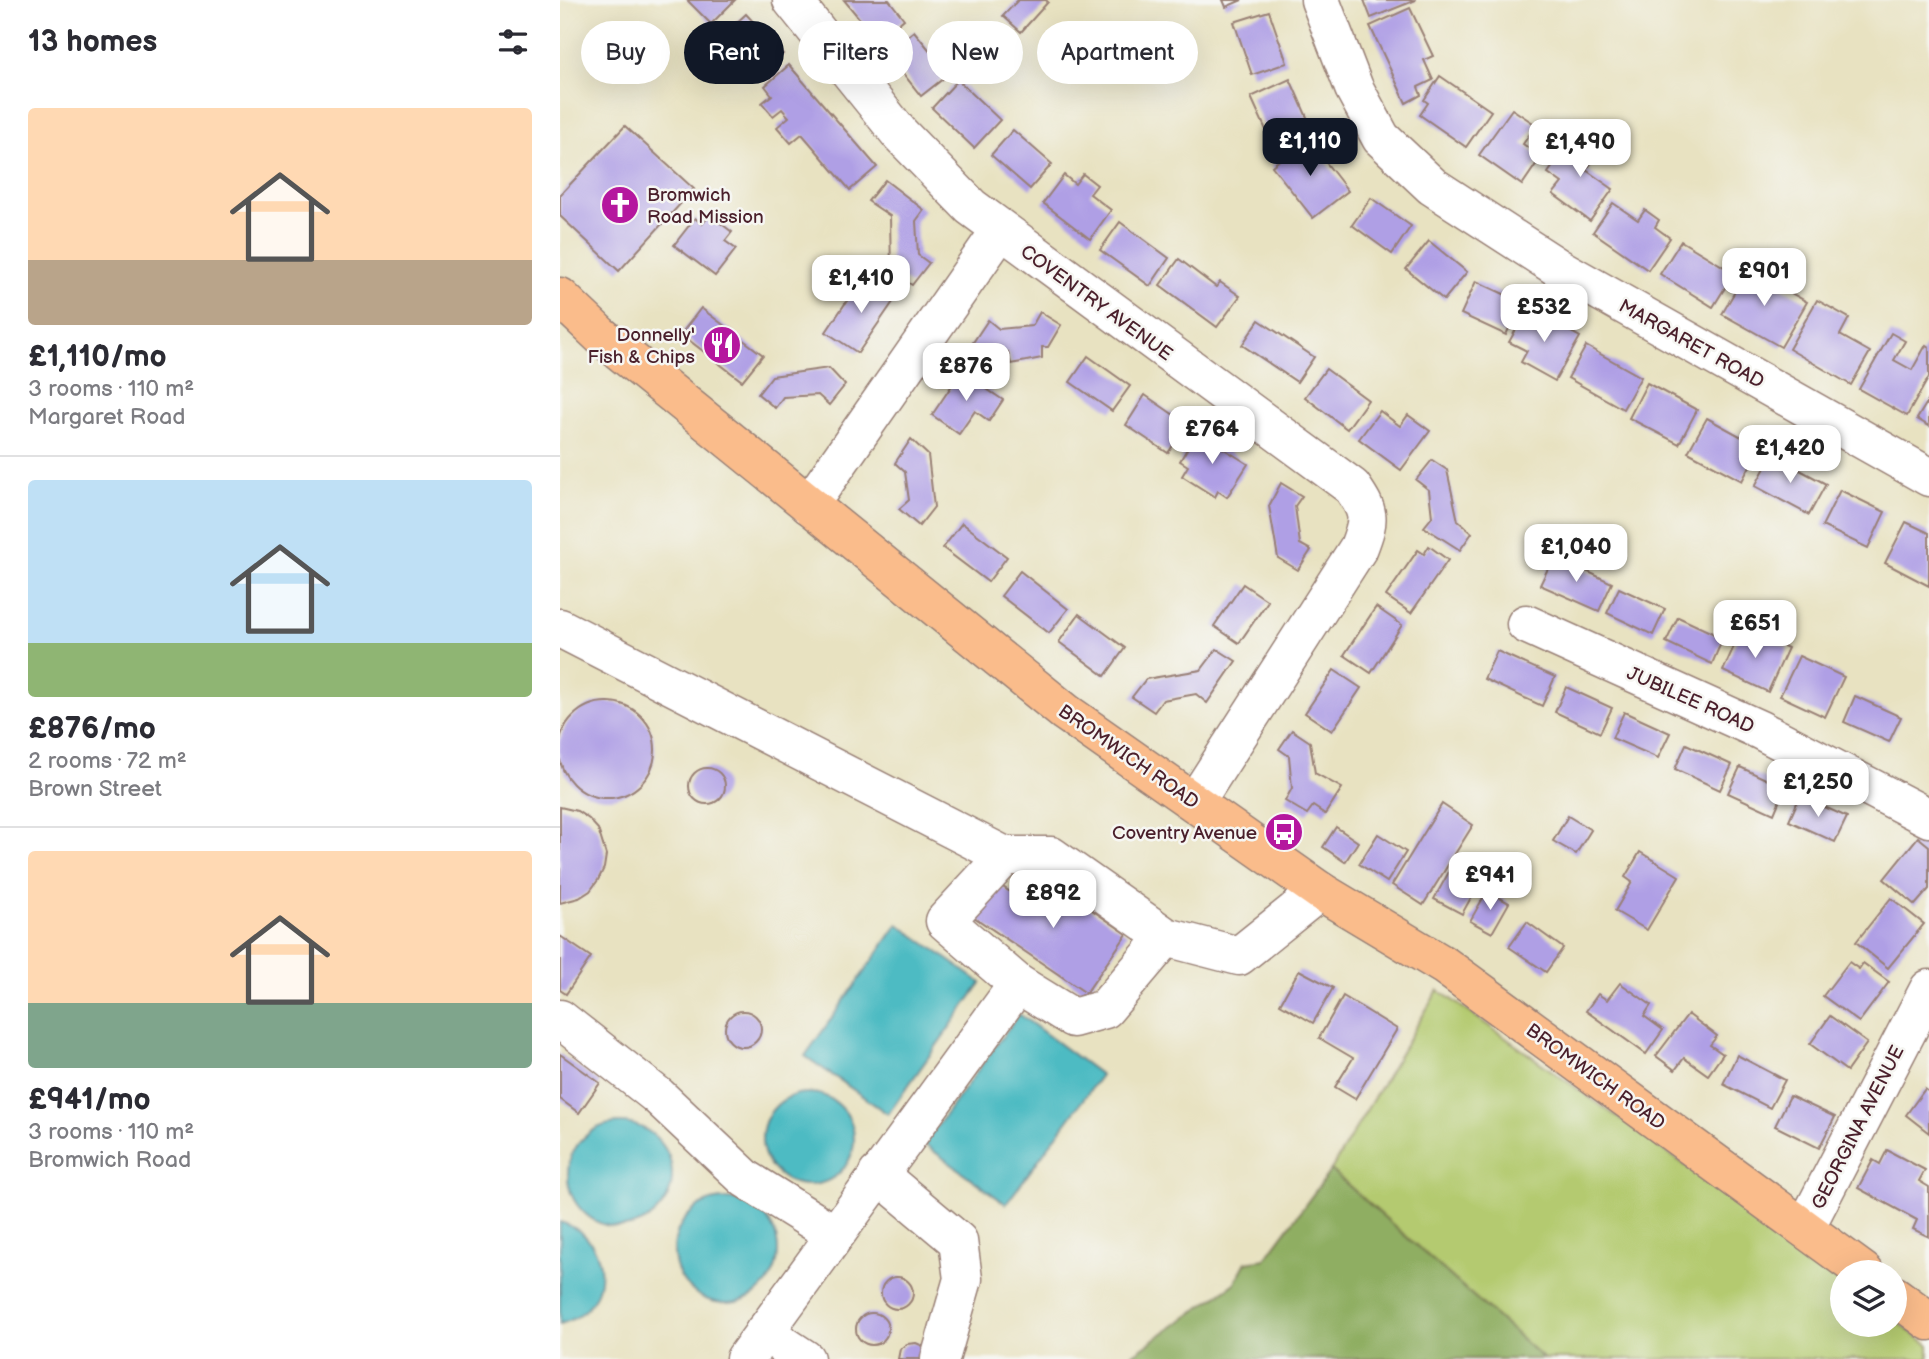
<!DOCTYPE html>
<html lang="en">
<head>
<meta charset="utf-8">
<style>
	body { margin:0; font-family:"Balsamiq Sans",sans-serif; background:#f2f2f3; color:#2b2b33; height:100vh; display:flex; flex-direction:column; font-size:26px; white-space:nowrap }
	* { box-sizing:border-box; margin:0 }
	p { font-size:23px; color:#7c7c81 }
	.icon { flex:none; width:38px; height:38px; fill:none; stroke:currentColor; stroke-width:2; stroke-linecap:round; stroke-linejoin:round }
	.map { position:relative; flex:1; overflow:hidden }
	.panel { display:flex; flex-direction:column; background:#fff; width:560px }
	.panel>* { flex:none }
	.banner { position:absolute; left:21px; top:21px; width:665px; height:63px; display:flex; gap:14px }
	.fabs { position:absolute; left:1270px; top:1260px; display:grid; gap:14px }
	.fabs a { display:grid; place-items:center; width:77px; height:77px; border-radius:50%; background:#fff; box-shadow:0 7px 28px #0002; font-size:35px }
	.price { position:absolute; translate:-50% -60px; padding:0 16px; border-radius:14px; background:#fff; color:#222; font-size:23px; line-height:46px; filter:drop-shadow(0 2px 4px #0008) }
	.price::after { content:''; position:absolute; left:50%; top:42px; width:21px; height:16px; margin-left:-10px; background:inherit; clip-path:polygon(0 0,100% 0,50% 100%) }
	.price.on { background:#111827; color:#fff }
	ul { padding:0; list-style:none }
	li { display:grid; align-content:center; gap:14px; height:371px; padding:0 28px }
	li+li { border-top:2px solid #e1e1e2 }
	li span { display:grid; place-items:center; height:217px; border-radius:7px; color:#555 }
	li>.icon { margin-inline-start:auto }
	span .icon { width:126px; height:126px; fill:#fffc; stroke-width:1 }
	li b { font-size:30px }
	h2 { display:flex; justify-content:space-between; align-items:center; height:84px; padding:0 28px; font-size:30px }
	.pill { padding:0 24px; border-radius:32px; background:#fff; box-shadow:0 7px 28px #0002; font-size:24px; line-height:63px }
	.pill.on { background:#111827; color:#fff }
	main { display:flex; flex:1; min-height:0 }
	.map>svg:first-child { display:block }
</style>
</head>
<body>
<main>
<section class="panel">
<h2>13 homes<svg class="icon" aria-label="filters" viewBox="0 0 24 24"><path d="M4 7h16M4 17h16"/><circle cx="9" cy="7" r="2"/><circle cx="15" cy="17" r="2"/></svg></h2>
<ul>
<li><span style="background:linear-gradient(#ffd9b3 70%,#b9a48a 0)"><svg class="icon" aria-label="home" viewBox="0 0 24 24"><path d="M3 11l9-7 9 7M6 9v11h12V9"/></svg></span><div><b>£1,110/mo</b><p>3 rooms · 110 m²</p><p>Margaret Road</p></div></li>
<li><span style="background:linear-gradient(#bfe0f5 75%,#8fb573 0)"><svg class="icon" aria-label="home" viewBox="0 0 24 24"><path d="M3 11l9-7 9 7M6 9v11h12V9"/></svg></span><div><b>£876/mo</b><p>2 rooms · 72 m²</p><p>Brown Street</p></div></li>
<li><span style="background:linear-gradient(#ffd9b3 70%,#7fa58c 0)"><svg class="icon" aria-label="home" viewBox="0 0 24 24"><path d="M3 11l9-7 9 7M6 9v11h12V9"/></svg></span><div><b>£941/mo</b><p>3 rooms · 110 m²</p><p>Bromwich Road</p></div></li>
</ul>
</section>
<div class="map">
<svg width="1369" height="1359" viewBox="0 0 1369 1359">
	<rect width="100%" height="100%" fill="#f6f6f2"/>
	<filter id="ink" filterUnits="userSpaceOnUse"><feTurbulence type="fractalNoise" baseFrequency=".0143" numOctaves="2"/><feDisplacementMap in="SourceGraphic" scale="14" xChannelSelector="R" yChannelSelector="G"/><feConvolveMatrix kernelMatrix="1 2 1 2 8 2 1 2 1" color-interpolation-filters="sRGB"/></filter>
	<filter id="wash" filterUnits="userSpaceOnUse"><feTurbulence type="fractalNoise" baseFrequency=".00686" numOctaves="4" result="noise"/><feDisplacementMap in="SourceGraphic" scale="28" xChannelSelector="R" yChannelSelector="G"/><feGaussianBlur stdDeviation="1.57" result="paint"/><feColorMatrix in="noise" values="0 0 0 0 0 0 0 0 0 0 0 0 0 0 0 0 0 1.4 0 .05"/><feComposite in="paint" operator="in"/></filter>
	<g filter="url(#wash)">
		<rect width="100%" height="100%" fill="#e8e2c1"/>
		<path fill="#b4ca6f" stroke="#7f744d" stroke-width="2" d="M878,990l251,178 154,114v43h52v-4l34,24v14h-385l-213,-189z"/>
		<path fill="#8fae62" stroke="#6c6646" stroke-width="2" d="M771,1170l213,189h-418l108,-75 12,-22 19,-3z"/>
		<g fill="#4dbbc3" stroke="#4c6d77" stroke-width="2">
			<path d="M338,924l83,59 -93,131 -83,-58z"/>
			<path d="M459,1014l82,61 -95,129 -82,-60z"/>
			<circle cx="248" cy="1139" r="46"/>
			<circle cx="60" cy="1175" r="52"/>
			<circle cx="166" cy="1251" r="52"/>
			<path d="M0,1222c54,15 54,88 0,102z"/>
		</g>
		<g id="blocks">
			<g fill="#af9fe5">
				<path d="M127,0h48l-24,24z"/>
				<path d="M284,0h45l15,19 -26,22z"/>
				<path d="M458,0h28l2,2 -27,30 -18,-16z"/>
				<path d="M663,0h19l-16,7z"/>
				<path d="M804,0h52l-45,18z"/>
				<path d="M850,8l23,48 -9,4 9,20 -15,7 3,8 -15,8 -36,-77z"/>
				<path d="M709,11l18,52 -35,12 -18,-53z"/>
				<path d="M186,14l37,40 -25,23 -37,-40z"/>
				<path d="M354,31l35,43 -28,22 -34,-43z"/>
				<path d="M229,65l88,102 -27,23 -48,-56 -11,9 -14,-16 12,-10 -7,-8 -9,7 -11,-13 10,-8 -7,-9z"/>
				<path d="M880,76l51,35 -25,36 -46,-32 8,-12 -4,-3z"/>
				<path d="M730,79l20,45 -39,17 -20,-44z"/>
				<path d="M398,80l42,40 -26,28 -42,-40z"/>
				<path d="M952,109l24,16 -13,19 18,13 -19,28 -43,-30z"/>
				<path d="M65,126l69,63 -75,82 -59,-55v-21z"/>
				<path d="M453,130l39,34 -22,25 -39,-34z"/>
				<path d="M1016,134l24,18 -14,18 27,19 -23,32 -37,-27 9,-11 -14,-10z"/>
				<path d="M747,138l41,53 -35,27 -41,-52z"/>
				<path d="M523,174l14,11 -7,9 21,16 -21,29 -47,-36 21,-28 11,9z"/>
				<path d="M325,180l39,30 -8,11 2,34 11,8 -17,22 -21,-13 -1,-56 -22,-15z"/>
				<path d="M811,198l40,28 -19,28 -40,-29z"/>
				<path d="M1053,203l25,17 7,-10 14,10 -4,7 15,11 -22,32 -55,-38z"/>
				<path d="M150,215l22,17 -7,9 11,8 -21,27 -41,-31 21,-27 7,6z"/>
				<path d="M560,222l49,36 -19,28 -50,-36z"/>
				<path d="M869,241l38,31 -23,28 -38,-31z"/>
				<path d="M1121,241l53,32 -21,34 -53,-33z"/>
				<path d="M619,259l37,28 4,-5 20,14 -23,31 -57,-42z"/>
				<path d="M1188,269l59,33 -26,45 -59,-33z"/>
				<path d="M303,277l32,22 -37,54 -32,-21z"/>
				<path d="M916,281l45,21 -15,33 -45,-21z"/>
				<path d="M1257,300l32,18 -9,17 30,17 -19,33 -62,-36z"/>
				<path d="M141,308l62,47 -21,26 -61,-47z"/>
				<path d="M968,308l52,29 -25,44 -34,-19 6,-11 -18,-9z"/>
				<path d="M480,312l21,13 -13,22h-6v11l-31,6 -3,-12 -14,4 -8,13 -22,-13 24,-36 11,9 33,-3z"/>
				<path d="M699,320l55,37 -17,25 -55,-37z"/>
				<path d="M1331,333l14,8 -11,19 18,10 14,-25 3,2v30l-22,39 -48,-27z"/>
				<path d="M1026,346l55,31 -18,32 -55,-31z"/>
				<path d="M528,356l42,30 -18,25 -42,-29z"/>
				<path d="M269,368l16,17 -16,20 -11,-10 -35,2 -8,11 -17,-14 14,-18z"/>
				<path d="M766,369l42,31 -21,29 -42,-32z"/>
				<path d="M401,372l42,28 -14,21 -14,-10 -16,23 -27,-19z"/>
				<path d="M1087,383l50,27 -18,34 -50,-26z"/>
				<path d="M585,395l42,29 -19,29 -42,-28z"/>
				<path d="M1369,399v27l-12,-7z"/>
				<path d="M820,411l20,15 8,-11 22,16 -29,39 -42,-31z"/>
				<path d="M1147,418l53,29 -18,34 -54,-29z"/>
				<path d="M637,432l51,32 -21,33 -9,-6 -3,6 -33,-21 6,-10 -8,-5z"/>
				<path d="M351,439l17,16 6,52 -15,19 -20,-17 10,-9 -4,-28 -10,-9z"/>
				<path d="M1212,455l54,29 -17,31 -54,-29z"/>
				<path d="M872,460l15,10 11,51 14,12 -12,17 -36,-23 8,-10 -3,-27 -13,-10z"/>
				<path d="M721,483l21,13 -7,10 5,38 11,6 -13,20 -20,-12 -9,-52z"/>
				<path d="M1280,490l45,22 -17,36 -46,-22z"/>
				<path d="M1346,522l23,11v53l-44,-23z"/>
				<path d="M402,523l45,34 -19,25 -45,-34z"/>
				<path d="M869,546l19,14 -37,53 -25,-17 32,-46 6,4z"/>
				<path d="M994,556l58,27 -13,28 -59,-26z"/>
				<path d="M460,571l48,38 -19,24 -48,-37z"/>
				<path d="M683,584l25,17 -29,42 -25,-17z"/>
				<path d="M1059,588l46,21 -12,26 -46,-22z"/>
				<path d="M816,607l26,18 -31,48 -27,-18z"/>
				<path d="M519,614l46,34 -20,28 -46,-34z"/>
				<path d="M1118,617l45,21 -11,26 -46,-22z"/>
				<path d="M1182,628l46,20 -20,44 -45,-21z"/>
				<path d="M657,649l19,12 -29,42 -11,-9 -33,6 -9,12 -22,-15 14,-18 55,-9z"/>
				<path d="M937,651l58,26 -13,29 -58,-27z"/>
				<path d="M1239,656l45,21 -19,40 -45,-21z"/>
				<path d="M774,670l27,18 -29,43 -27,-18z"/>
				<path d="M1006,687l46,21 -12,25 -45,-21z"/>
				<path d="M1295,696l46,21 -12,25 -45,-20z"/>
				<circle cx="47" cy="750" r="48"/>
				<path d="M1064,712l46,21 -12,25 -46,-20z"/>
				<path d="M732,730l18,12 5,31 27,15 -17,26 -12,-8 -6,8 -22,-13 7,-13 -3,-32 -10,-7z"/>
				<path d="M1126,744l46,21 -12,25 -45,-21z"/>
				<path d="M1180,767l45,21 -11,26 -46,-21z"/>
				<circle cx="147" cy="786" r="18"/>
				<path d="M1240,796l47,21 -12,25 -46,-21z"/>
				<path d="M882,804l31,21 -50,80 -31,-20z"/>
				<path d="M0,807l17,4 12,8 9,10 8,26 -2,13 -6,12 -8,11 -11,7 -19,5z"/>
				<path d="M1008,816l23,14 -15,24 -23,-13z"/>
				<path d="M776,827l22,15 -13,20 -22,-15z"/>
				<path d="M818,834l28,18 -19,30 -28,-18z"/>
				<path d="M1358,837l11,9v43l-14,16 -31,-26z"/>
				<path d="M1080,852l39,24 -32,54 -32,-19 17,-29 -7,-5z"/>
				<path d="M890,870l28,15 -16,29 -28,-15z"/>
				<path d="M479,874l88,60 -41,59 -115,-78 23,-34 28,19z"/>
				<path d="M927,891l22,12 -17,30 -22,-12z"/>
				<path d="M1331,898l33,26 -36,44 -32,-26z"/>
				<path d="M967,922l36,26 -17,24 -37,-25z"/>
				<path d="M0,936l31,21 -25,37 -6,-4z"/>
				<path d="M1289,962l10,7 4,-6 26,19 -30,40 -36,-26z"/>
				<path d="M739,970l34,18 -20,35 -33,-19z"/>
				<path d="M1060,983l31,22 -7,11 19,14 -17,24 -60,-43 12,-17 9,6z"/>
				<path d="M783,996l54,33 -42,70 -20,-12 18,-29 -34,-20z"/>
				<circle cx="183" cy="1029" r="18"/>
				<path d="M1128,1014l29,22 -7,9 13,9 -15,21 -24,-17 -9,12 -19,-14z"/>
				<path d="M1270,1016l37,27 -20,28 -37,-27z"/>
				<path d="M0,1054l40,29 -21,30 -19,-14z"/>
				<path d="M1177,1055l48,25 -15,28 -47,-24z"/>
				<path d="M1365,1089l4,3v41l-23,-18z"/>
				<path d="M1230,1096l45,21 -16,31 -44,-22z"/>
				<path d="M1327,1150l38,20 -6,11 10,6v50l-16,-8 4,-9 -59,-32 15,-28 7,4z"/>
				<circle cx="337" cy="1293" r="16"/>
				<circle cx="312" cy="1329" r="16"/>
				<path d="M356,1343l7,3 6,7v6h-31l2,-10 7,-5z"/>
			</g>
		</g>
	</g>
	<g filter="url(#ink)">
		<use href="#blocks" fill-opacity="0" stroke="#998076" stroke-width="2"/>
		<g fill="none" stroke-linecap="round" stroke-linejoin="round">
			<defs>
				<g id="minor">
					<path d="M232,0l108,134 71,73 381,280c18,26 18,31 7,60l-164,255"/>
					<path d="M760,0l34,88 27,50 51,48 125,81 372,210"/>
					<path d="M249,505l191,-274"/>
					<path d="M966,624l234,106 169,88"/>
					<path d="M0,628l445,228h46l115,81 73,19 81,-65"/>
					<path d="M445,856l-60,65 73,63 55,34 32,-9 61,-72"/>
					<path d="M0,1019l98,77 88,83 88,55"/>
					<path d="M318,1174l80,67 5,38 -23,80"/>
					<path d="M1245,1228l124,-239"/>
					<path d="M204,1332l41,27"/>
					<path d="M185,1359l273,-375"/>
				</g>
				<g id="major">
					<path d="M0,297l40,38 465,377 255,179 125,75 419,306"/>
					<path d="M1335,1296l34,25"/>
				</g>
			</defs>
			<use href="#minor" stroke="#998076" stroke-width="41"/>
			<use href="#major" stroke="#998076" stroke-width="41"/>
			<use href="#minor" stroke="#fff" stroke-width="38"/>
			<use href="#major" stroke="#fabc8b" stroke-width="38"/>
		</g>
	</g>
	<defs>
		<symbol id="church-disc" viewBox="-11 -11 22 22"><circle r="9.5" fill="#b5179e" stroke="#f6f6f2"/><path d="M-1.2-6h2.4v3.5h3.3v2.4h-3.3V6h-2.4V-.1h-3.3v-2.4h3.3Z" fill="#fff"/></symbol>
		<symbol id="restaurant-disc" viewBox="-11 -11 22 22"><circle r="9.5" fill="#b5179e" stroke="#f6f6f2"/><path d="M-5-6h1v4h1v-4h1v4h1v-4h1v5L-1.5 .5V6h-2V.5L-5-1ZM5-6V6H3V1.5H1.5Q1.5-4 5-6Z" fill="#fff"/></symbol>
		<symbol id="bus-disc" viewBox="-11 -11 22 22"><circle r="9.5" fill="#b5179e" stroke="#f6f6f2"/><path d="M-5-6H5V4H4V6H2V4H-2V6H-4V4H-5ZM-3.5-4V0h7V-4ZM-3.5 1.2v1.5H-2V1.2ZM2 1.2v1.5H3.5V1.2Z" fill="#fff"/></symbol>
	</defs>
	<g fill-rule="evenodd">
		<use href="#church-disc" x="38" y="183" width="44" height="44"/>
		<use href="#restaurant-disc" x="140" y="323" width="44" height="44"/>
		<use href="#bus-disc" x="702" y="810" width="44" height="44"/>
	</g>
	<g text-anchor="middle" stroke-width="5" stroke-linejoin="round" paint-order="stroke">
		<g font-size="19" fill="#4a1f2b" stroke="#f6f6f2" text-anchor="end">
			<text x="87" y="201" text-anchor="start">Bromwich<tspan x="87" dy="22">Road Mission</tspan></text>
			<text x="135" y="341">Donnelly'<tspan x="135" dy="22">Fish &amp; Chips</tspan></text>
			<text x="697" y="839">Coventry Avenue</text>
		</g>
		<g font-size="19" fill="#4a1f2b" stroke="#f6f6f2">
			<text transform="translate(537 302) rotate(36)" y="7">COVENTRY AVENUE</text>
			<text transform="translate(1132 343) rotate(29)" y="7">MARGARET ROAD</text>
			<text transform="translate(1131 699) rotate(24)" y="7">JUBILEE ROAD</text>
			<text transform="translate(569 756) rotate(35)" y="7">BROMWICH ROAD</text>
			<text transform="translate(1036 1076) rotate(36)" y="7">BROMWICH ROAD</text>
			<text transform="translate(1297 1127) rotate(-63)" y="7">GEORGINA AVENUE</text>
		</g>
	</g>
</svg>
<div class="fabs">
<a><svg class="icon" aria-label="layers" viewBox="0 0 24 24"><path d="M12 4l9 5-9 5-9-5zM3 14l9 5 9-5"/></svg></a>
</div>
<b class="price on" style="left:750px;top:178px">£1,110</b>
<b class="price" style="left:1020px;top:179px">£1,490</b>
<b class="price" style="left:1204px;top:308px">£901</b>
<b class="price" style="left:301px;top:315px">£1,410</b>
<b class="price" style="left:984px;top:344px">£532</b>
<b class="price" style="left:406px;top:403px">£876</b>
<b class="price" style="left:652px;top:466px">£764</b>
<b class="price" style="left:1230px;top:485px">£1,420</b>
<b class="price" style="left:1016px;top:584px">£1,040</b>
<b class="price" style="left:1195px;top:660px">£651</b>
<b class="price" style="left:1258px;top:819px">£1,250</b>
<b class="price" style="left:930px;top:912px">£941</b>
<b class="price" style="left:493px;top:930px">£892</b>
<div class="banner">
<a class="pill">Buy</a>
<a class="pill on">Rent</a>
<a class="pill">Filters</a>
<a class="pill">New</a>
<a class="pill">Apartment</a>
</div>
</div>
</main>
</body>
</html>
